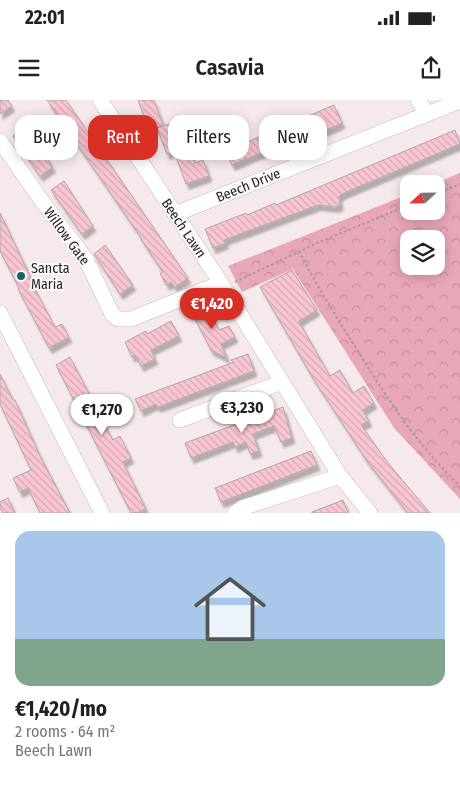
<!DOCTYPE html>
<html lang="en">
<head>
<meta charset="utf-8">
<style>
	body { margin:0; font-family:"Fira Sans Condensed",sans-serif; background:#f2f2f2; color:#222; height:100vh; display:flex; flex-direction:column; font-size:19px; white-space:nowrap }
	* { box-sizing:border-box; margin:0 }
	p { font-size:16px; color:#767676 }
	.icon { flex:none; width:28px; height:28px; fill:none; stroke:currentColor; stroke-width:2; stroke-linecap:round; stroke-linejoin:round }
	.map { position:relative; height:413px; overflow:hidden }
	.drawer { display:flex; flex-direction:column; background:#fff; flex:1 }
	.drawer>* { flex:none }
	.banner { position:absolute; left:15px; top:15px; width:430px; height:45px; display:flex; gap:10px }
	.needle { width:32px; rotate:248deg }
	.controls { position:absolute; left:400px; top:75px; display:grid; gap:10px }
	.controls a { display:grid; place-items:center; width:45px; height:45px; border-radius:10px; background:#fff; box-shadow:0 2px 12px #0003; font-size:25px }
	.price { position:absolute; translate:-50% -42px; padding:0 11px; border-radius:18px; background:#fff; color:#222; font-size:16px; line-height:32px; filter:drop-shadow(0 1px 2px #0008) }
	.price::after { content:''; position:absolute; left:50%; top:30px; width:15px; height:11px; margin-left:-8px; background:inherit; clip-path:polygon(0 0,100% 0,50% 100%) }
	.price.selected { background:#d93025; color:#fff }
	ul { padding:0; list-style:none }
	li { display:grid; align-content:center; gap:10px; height:265px; padding:0 15px }
	li span { display:grid; place-items:center; height:155px; border-radius:15px; color:#555 }
	li>.icon { margin-inline-start:auto }
	span .icon { width:90px; height:90px; fill:#fffc; stroke-width:1 }
	li b { font-size:21px }
	.pill { padding:0 18px; border-radius:15px; background:#fff; box-shadow:0 2px 12px #0003; font-size:18px; line-height:45px }
	.pill.selected { background:#d93025; color:#fff }
	.status { display:flex; justify-content:space-between; align-items:center; height:35px; padding:0 25px; background:#fff; direction:ltr }
	.status svg { height:14px; fill:currentColor }
	header { display:flex; justify-content:space-between; align-items:center; height:65px; padding:0 15px; background:#fff; font-size:22px; font-weight:600 }
	.map>svg:first-child { display:block }
</style>
</head>
<body>
<div class="status"><b>22:01</b><svg viewBox="0 0 49 12"><path d="M0 12V9h3v3zM5 12V6h3v6zM10 12V3h3v9zM15 12V0h3v12zM26 1h20v11H26zM47 4h2v5h-2z"/></svg></div>
<header><svg class="icon" aria-label="menu" viewBox="0 0 24 24"><path d="M4 6h16M4 12h16M4 18h16"/></svg>Casavia<svg class="icon" aria-label="share" viewBox="0 0 24 24"><path d="M12 15V3M7 8l5-5 5 5M5 13v7h14v-7"/></svg></header>
<div class="map">
<svg width="460" height="413" viewBox="0 0 460 413">
	<defs>
		<pattern id="park-crowns" width="20" height="18" patternUnits="userSpaceOnUse" patternTransform="scale(1.25)"><rect width="20" height="18" fill="#e8a7b7"/><path d="M2 6a3 3 0 1 1 6 0M12 15a3 3 0 1 1 6 0" fill="none" stroke="#c78f9d"/></pattern>
		<pattern id="building-back-hatch" width="6" height="6" patternUnits="userSpaceOnUse" patternTransform="scale(1.25)"><rect width="6" height="6" fill="#f9c5d1"/><path d="M-1 5l2 2M0 0l6 6M5-1l2 2" fill="none" stroke="#d5a9b3"/></pattern>
		<filter id="shadow"><feDropShadow dx="3" dy="5.5" stdDeviation="1" flood-color="#0004"/></filter>
	</defs>
	<rect width="100%" height="100%" fill="#f5e9ec"/>
	<path fill="url(#park-crowns)" fill-rule="evenodd" d="M460,73v326l-66,-71 -101,-159 -51,23 -14,-26 181,-72v17h27v-27h-2zM409,139h27v27h-27z"/>
	<g fill="url(#building-back-hatch)" stroke="#b2a7a9" filter="url(#shadow)">
		<path d="M0,0h8l4,6 -12,8z"/>
		<path d="M47,0h19l122,178 -13,9 -4,-5 -4,3 -7,-11 3,-2 -22,-33h1z"/>
		<path d="M138,0h16l9,25 -14,5z"/>
		<path d="M334,5l8,18 -18,8 -1,-4 -91,38 -6,-14z"/>
		<path d="M172,23l2,6 7,-3 14,37 8,-3 6,16 -23,8 -12,-33 -7,3 -10,-26z"/>
		<path d="M26,27l27,40 -13,9 -27,-40z"/>
		<path d="M455,30l5,14 -116,49 -5,3 1,10 -5,1 -17,-2 -94,35 2,3 -13,5 -8,-19 41,-16 1,2 28,-12 1,2z"/>
		<path d="M64,81l29,45 -11,8 -31,-44z"/>
		<path d="M0,113l31,65h-2l26,49 7,-3 7,13 -20,11 -31,-59 1,-1 -19,-37z"/>
		<path d="M105,145l28,40 -13,9 -26,-40z"/>
		<path d="M292,170l25,40 -18,11 2,4 29,51 10,-6 13,23 11,-7 10,17 -11,7 6,11 -8,4 27,38 42,50h-22l-41,-52 -53,-81 -54,-93z"/>
		<path d="M205,204l14,26 10,-4 6,11 -14,7 6,14 -16,-8 -20,-39z"/>
		<path d="M171,221l8,15 -28,14 4,9 -14,7 -6,-11 -3,2 -7,-15 21,-11 1,3z"/>
		<path d="M248,254l6,17 -96,36 -2,-3 -15,7 -6,-12 99,-37 -3,-2z"/>
		<path d="M70,257l23,44 6,-3 5,10 -7,3 16,29 7,-4 11,22 -8,4 23,47 -9,4h-6l-75,-148z"/>
		<path d="M0,274l13,26h2l25,56 30,57h-30l-12,-25 -8,4 -7,-14 18,-8 -31,-66z"/>
		<path d="M283,307l9,31 -11,4 -7,-16 -21,8 6,17 -9,3 -4,-12 -11,5 -2,-5 -42,16 -6,-15z"/>
		<path d="M311,351l6,14 -96,37 -6,-14z"/>
		<path d="M8,398l7,15h-12l-3,-5v-6z"/>
		<path d="M343,400l5,13h-36v-1z"/>
	</g>
	<g fill="none" stroke-linecap="round" stroke-linejoin="round">
		<defs>
			<g id="street">
				<path d="M100,0l121,183 119,193 30,37"/>
				<path d="M418,0l9,14"/>
				<path d="M0,41l44,63 42,55 26,55 6,5h13l90,-36"/>
				<path d="M175,114l285,-113"/>
				<path d="M0,213l102,200"/>
				<path d="M180,320l102,-38"/>
				<path d="M235,413l7,-5 98,-32"/>
			</g>
		</defs>
		<use href="#street" stroke="#c6babd" stroke-width="16"/>
		<g stroke="#a49a9d" stroke-width="2" stroke-dasharray="2.5 2.5" stroke-linecap="butt">
			<path d="M436,94l24,-10"/>
			<path d="M299,151c18,35 39,69 60,102 30,48 60,94 101,133"/>
			<path d="M235,182l82,-39 92,-38"/>
		</g>
		<use href="#street" stroke="#fff" stroke-width="15"/>
	</g>
	<circle fill="#18626f" stroke="#fdf9fa" stroke-width="2" cx="21" cy="176" r="5"/>
	<g text-anchor="middle" stroke-width="4" stroke-linejoin="round" paint-order="stroke">
		<g font-size="14" fill="#282324" stroke="#fdf9fa">
			<text transform="translate(248 85) rotate(-22)" y="5">Beech Drive</text>
			<text transform="translate(184 128) rotate(56)" y="5">Beech Lawn</text>
			<text transform="translate(67 136) rotate(54)" y="5">Willow Gate</text>
		</g>
		<g font-size="14" fill="#282324" stroke="#fdf9fa" text-anchor="start">
			<text x="31" y="173">Sancta<tspan x="31" dy="16">Maria</tspan></text>
		</g>
	</g>
</svg>
<div class="controls">
<a><svg class="needle" viewBox="-14 -14 28 28"><path d="M0-13l5 13h-10z" fill="#e53935"/><path d="M0 13l5-13h-10z" fill="#767676"/></svg></a>
<a><svg class="icon" aria-label="layers" viewBox="0 0 24 24"><path d="M12 4l9 5-9 5-9-5zM3 14l9 5 9-5"/></svg></a>
</div>
<b class="price selected" style="left:212px;top:230px">€1,420</b>
<b class="price" style="left:242px;top:334px">€3,230</b>
<b class="price" style="left:102px;top:336px">€1,270</b>
<div class="banner">
<a class="pill">Buy</a>
<a class="pill selected">Rent</a>
<a class="pill">Filters</a>
<a class="pill">New</a>
</div>
</div>
<section class="drawer">
<ul>
<li><span style="background:linear-gradient(#a9c7e8 70%,#7fa58c 0)"><svg class="icon" aria-label="home" viewBox="0 0 24 24"><path d="M3 11l9-7 9 7M6 9v11h12V9"/></svg></span><div><b>€1,420/mo</b><p>2 rooms · 64 m²</p><p>Beech Lawn</p></div></li>
</ul>
</section>
</body>
</html>
